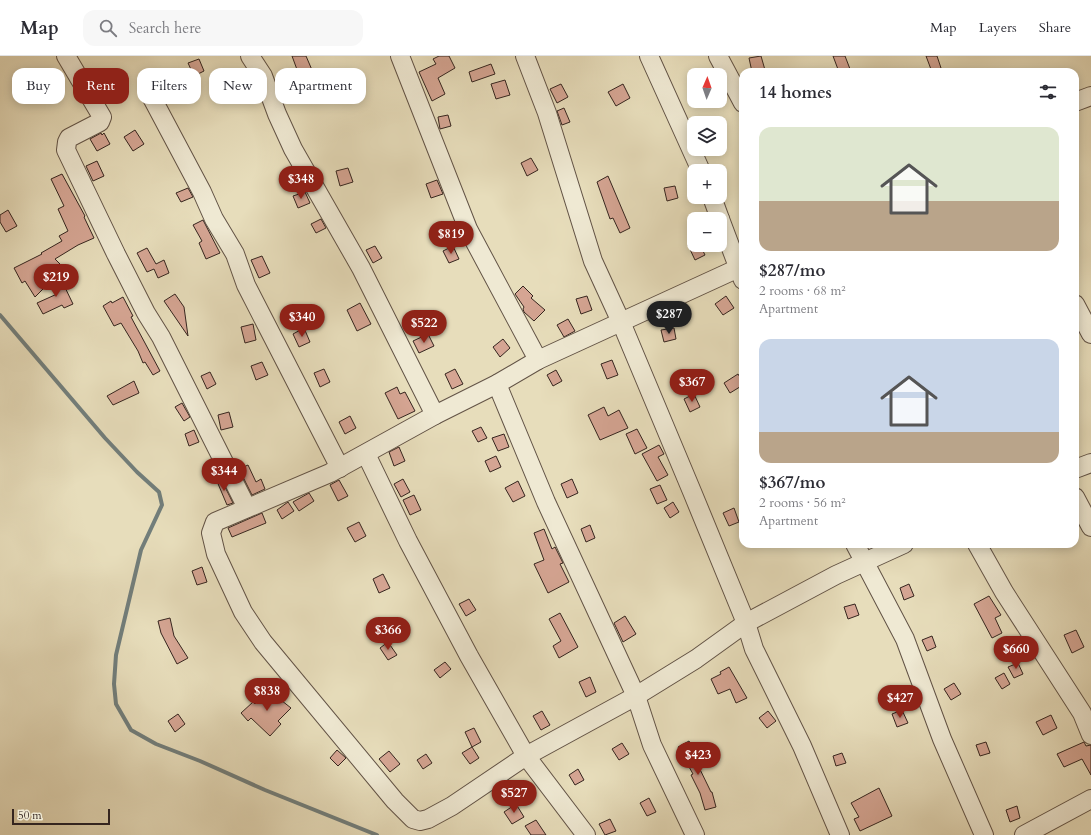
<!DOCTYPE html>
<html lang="en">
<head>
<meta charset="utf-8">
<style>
	body { margin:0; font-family:Cardo,serif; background:#f7f7f7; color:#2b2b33; height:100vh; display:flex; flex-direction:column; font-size:15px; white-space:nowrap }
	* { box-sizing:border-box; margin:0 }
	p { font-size:13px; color:#7c7c81 }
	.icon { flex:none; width:22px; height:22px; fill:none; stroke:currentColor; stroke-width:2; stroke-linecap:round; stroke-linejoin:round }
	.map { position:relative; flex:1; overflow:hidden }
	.drawer { position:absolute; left:739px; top:12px; width:340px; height:480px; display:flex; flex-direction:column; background:#fff; border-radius:12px; box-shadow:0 2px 10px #0003 }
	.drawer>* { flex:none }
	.hud { position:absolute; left:12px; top:12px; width:380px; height:36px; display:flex; gap:8px }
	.needle { width:26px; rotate:2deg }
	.fabs { position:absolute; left:687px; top:12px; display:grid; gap:8px }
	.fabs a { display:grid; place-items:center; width:40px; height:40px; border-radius:8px; background:#fff; box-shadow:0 2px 10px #0003; font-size:20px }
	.scale { position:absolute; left:12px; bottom:10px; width:98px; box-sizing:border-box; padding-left:4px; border:2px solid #35251f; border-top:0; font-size:11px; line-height:14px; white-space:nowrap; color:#35251f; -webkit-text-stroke:3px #efe9d3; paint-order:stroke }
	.price { position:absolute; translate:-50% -34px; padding:0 9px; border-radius:14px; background:#8f2418; color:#fff; font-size:13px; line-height:26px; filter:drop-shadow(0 1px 2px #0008) }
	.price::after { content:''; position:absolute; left:50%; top:24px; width:12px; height:9px; margin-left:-6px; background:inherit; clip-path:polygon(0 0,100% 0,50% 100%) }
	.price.selected { background:#222; color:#fff }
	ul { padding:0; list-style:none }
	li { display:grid; align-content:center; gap:8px; height:212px; padding:0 20px }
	li span { display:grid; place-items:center; height:124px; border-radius:12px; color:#555 }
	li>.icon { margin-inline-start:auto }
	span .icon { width:72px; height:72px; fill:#fffc; stroke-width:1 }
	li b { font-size:17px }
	h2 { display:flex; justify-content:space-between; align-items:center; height:48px; padding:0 20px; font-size:17px }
	.chip { padding:0 14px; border-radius:12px; background:#fff; box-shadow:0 2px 10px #0003; font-size:14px; line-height:36px }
	.chip.selected { background:#8f2418; color:#fff }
	header { display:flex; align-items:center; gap:24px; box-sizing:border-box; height:56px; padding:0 20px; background:#fff; border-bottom:1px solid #e1e1e2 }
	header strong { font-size:19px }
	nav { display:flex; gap:22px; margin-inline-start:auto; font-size:14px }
	.search { width:280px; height:36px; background:#f7f7f7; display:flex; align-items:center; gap:10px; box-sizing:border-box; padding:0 14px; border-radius:12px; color:#7c7c81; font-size:15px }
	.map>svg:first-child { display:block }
</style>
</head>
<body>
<header>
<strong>Map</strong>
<div class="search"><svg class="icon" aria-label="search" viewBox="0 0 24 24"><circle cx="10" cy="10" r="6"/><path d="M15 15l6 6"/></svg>Search here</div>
<nav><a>Map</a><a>Layers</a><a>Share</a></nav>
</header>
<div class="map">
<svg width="1091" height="779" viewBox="0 0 1091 779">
	<rect width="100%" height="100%" fill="#e7ddbb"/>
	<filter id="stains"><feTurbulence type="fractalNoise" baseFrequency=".005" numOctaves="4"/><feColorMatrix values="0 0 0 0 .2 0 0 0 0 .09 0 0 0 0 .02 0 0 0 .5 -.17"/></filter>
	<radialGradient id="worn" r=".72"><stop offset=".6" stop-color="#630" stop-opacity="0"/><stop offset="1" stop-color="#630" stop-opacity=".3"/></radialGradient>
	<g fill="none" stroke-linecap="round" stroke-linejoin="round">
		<path stroke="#727e7b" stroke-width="4" d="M0,259l105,123 32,34 22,20 3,13 -21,45 -25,105 -2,29 2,20 15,26 25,14 44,17 65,29 112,45"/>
	</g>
	<g fill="#d5a593" stroke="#35251f">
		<path d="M292,0h14l6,14 -13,5z"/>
		<path d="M439,0h10l6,12 -17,10 7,16 -13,7 -13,-29 17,-8 -3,-5z"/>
		<path d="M761,0l4,14 -13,2 -3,-14z"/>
		<path d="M833,0h12l5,13 -11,3z"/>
		<path d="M926,0h11l4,12 -9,4z"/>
		<path d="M199,3l5,12 -10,5 -6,-13z"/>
		<path d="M491,8l4,10 -23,8 -3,-10z"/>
		<path d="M248,22l6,10 -16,9 -6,-9z"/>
		<path d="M505,24l5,15 -14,4 -5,-15z"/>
		<path d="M561,28l7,13 -11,6 -7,-14z"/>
		<path d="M623,28l7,14 -14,8 -8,-14z"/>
		<path d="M564,52l6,14 -8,3 -5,-14z"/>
		<path d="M448,59l3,11 -11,3 -2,-12z"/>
		<path d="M135,74l9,14 -11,7 -9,-14z"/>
		<path d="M101,77l1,2 2,-2 6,11 -13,7 -7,-12z"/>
		<path d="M531,102l7,12 -11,6 -6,-13z"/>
		<path d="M97,105l7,15 -11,5 -7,-15z"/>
		<path d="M348,112l5,14 -13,4 -4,-15z"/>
		<path d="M62,118l23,42 -1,1 10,21 -16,7 -23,14 9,9 -29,29 -10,-16 -3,2 -8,-15 28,-14 -1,-1 21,-12 -3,-5 9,-5 -10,-22 6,-3 -13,-27z"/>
		<path d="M608,120l22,52 -10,5 -7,-15 -3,1 -13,-37z"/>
		<path d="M437,124l6,14 -12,4 -5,-14z"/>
		<path d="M675,130l3,12 -11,3 -3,-13z"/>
		<path d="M188,132l5,9 -12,5 -5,-9z"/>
		<path d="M305,136l5,11 -12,5 -5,-12z"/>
		<path d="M8,154l9,16 -11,6 -6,-10v-7z"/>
		<path d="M321,163l5,9 -10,5 -5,-9z"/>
		<path d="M203,164l17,33 -14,6 -7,-16 3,-2 -9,-16z"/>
		<path d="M688,189h12l5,10 -10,5z"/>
		<path d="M375,190l7,12 -9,5 -7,-13z"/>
		<path d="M453,190l6,13 -10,4 -6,-12z"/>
		<path d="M147,192l9,16 8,-4 5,13 -11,5 -4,-9 -7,3 -10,-19z"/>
		<path d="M262,200l8,17 -11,5 -8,-18z"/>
		<path d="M60,221l13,27 -9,4 -2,-3 -19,9 -6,-11 20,-9 -6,-12z"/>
		<path d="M523,230l10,10 -2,2 14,12 -11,11 -10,-9 -1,-3 1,-2 -9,-13z"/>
		<path d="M175,238l9,13 4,29 -24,-35z"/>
		<path d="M587,240l5,14 -11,4 -5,-15z"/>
		<path d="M726,240l8,12 -11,7 -8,-11z"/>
		<path d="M123,241l10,19 -2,1 29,54 -7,4 -8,-13 -2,1 -5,-12 -17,-28 -7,3 -11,-20 8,-5 1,2z"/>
		<path d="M360,247l11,21 -14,7 -10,-21z"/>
		<path d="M568,263l7,12 -11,6 -7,-12z"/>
		<path d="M253,268l3,16 -11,3 -4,-16z"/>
		<path d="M304,272l6,14 -11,5 -6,-13z"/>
		<path d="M674,272l2,11 -12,3 -3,-12z"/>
		<path d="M428,278l6,12 -15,7 -6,-12z"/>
		<path d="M503,283l7,9 -10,9 -7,-10z"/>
		<path d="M612,304l6,15 -11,4 -6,-15z"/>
		<path d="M262,306l6,13 -12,5 -5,-14z"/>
		<path d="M324,313l6,13 -10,5 -6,-14z"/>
		<path d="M455,313l8,15 -11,5 -7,-15z"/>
		<path d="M556,314l6,11 -9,5 -6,-11z"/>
		<path d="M210,316l6,12 -9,5 -6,-13z"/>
		<path d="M738,318l5,8v3l-13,8 -6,-10z"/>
		<path d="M134,325l5,12 -26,12 -6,-9z"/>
		<path d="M397,331l3,7 5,-2 10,19 -17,8 -13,-26z"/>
		<path d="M694,338l6,13 -10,5 -6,-13z"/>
		<path d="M182,347l8,14 -6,4 -9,-14z"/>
		<path d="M604,351l4,9 11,-6 9,18 -28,12 -12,-25z"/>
		<path d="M229,356l4,15 -12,3 -3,-15z"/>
		<path d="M350,360l6,12 -11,6 -6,-12z"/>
		<path d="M481,371l6,11 -9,4 -6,-11z"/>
		<path d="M637,373l10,19 -12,6 -9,-20z"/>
		<path d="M194,374l5,12 -10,4 -4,-12z"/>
		<path d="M504,378l5,13 -11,4 -6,-13z"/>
		<path d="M659,389l5,9 -6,3 10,18 -11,6 -15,-27z"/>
		<path d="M399,391l6,14 -11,5 -5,-14z"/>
		<path d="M496,400l5,11 -11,5 -5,-11z"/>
		<path d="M248,409l8,17 5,-3 4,10 -13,6 -13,-26z"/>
		<path d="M220,421l13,26 -6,2 -11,-26z"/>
		<path d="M403,423l7,13 -9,5 -7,-13z"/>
		<path d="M572,423l6,14 -11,5 -6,-14z"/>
		<path d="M339,424l9,16 -10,5 -8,-16z"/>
		<path d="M518,425l7,15 -12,6 -8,-14z"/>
		<path d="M660,429l7,15 -10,4 -7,-15z"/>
		<path d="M309,437l5,8 -15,10 -6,-9z"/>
		<path d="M414,439l7,15 -11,5 -7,-15z"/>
		<path d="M288,446l6,9 -12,8 -5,-9z"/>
		<path d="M673,446l6,10 -9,6 -6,-10z"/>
		<path d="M734,452l5,14 -10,4 -6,-13z"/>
		<path d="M262,457l4,10 -34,14 -4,-9z"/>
		<path d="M359,466l7,14 -11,6 -8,-14z"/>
		<path d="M590,469l5,13 -9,4 -5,-13z"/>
		<path d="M544,473l8,20 3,-2 8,16 -3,1 9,18 -21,11 -14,-29 10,-4 -10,-27z"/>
		<path d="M202,511l5,15 -10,3 -5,-14z"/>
		<path d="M383,518l7,14 -11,5 -6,-14z"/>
		<path d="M909,528l5,12 -10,4 -4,-12z"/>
		<path d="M989,540l12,19 -6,3 7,15 -10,5 -18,-34z"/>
		<path d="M469,543l7,11 -10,6 -7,-12z"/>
		<path d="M855,548l4,11 -11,4 -4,-12z"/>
		<path d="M560,557l18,34 -19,11 -6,-12 8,-5 -12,-22z"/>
		<path d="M625,560l11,18 -13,8 -9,-19z"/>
		<path d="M170,562l4,18 14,22 -11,6 -16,-31 -3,-12z"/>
		<path d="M1076,574l8,17 -12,6 -8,-18z"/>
		<path d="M932,580l4,11 -9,4 -5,-11z"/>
		<path d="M388,586l9,13 -9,5 -8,-12z"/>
		<path d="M445,606l6,7 -11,9 -6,-8z"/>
		<path d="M1018,607l5,11 -9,4 -6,-11z"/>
		<path d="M729,611l18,31 -11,5 -6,-14 -12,5 -7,-15 10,-5 -1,-2z"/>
		<path d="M1004,617l6,11 -8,5 -7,-11z"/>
		<path d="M590,621l6,15 -10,5 -7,-15z"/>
		<path d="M954,627l7,11 -10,6 -7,-11z"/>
		<path d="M267,633l24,19 -13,13 3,3 -11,12 -19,-18 -3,3 -7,-8 12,-11 2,2z"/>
		<path d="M902,654l6,13 -11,4 -5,-13z"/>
		<path d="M542,655l8,14 -9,5 -8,-14z"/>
		<path d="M768,655l8,10 -9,7 -8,-10z"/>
		<path d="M178,658l7,10 -10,8 -7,-11z"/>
		<path d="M1051,659l6,13 -14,7 -7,-13z"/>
		<path d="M474,672l7,14 -9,5 -7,-15z"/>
		<path d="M689,685l7,12 -3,2 18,37h1l4,15 -11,3 -5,-17 -9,-18 2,-1 -15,-27z"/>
		<path d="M986,686l4,11 -10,3 -4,-11z"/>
		<path d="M1084,686l2,4 5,-1v30l-9,-16 -18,8 -7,-13z"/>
		<path d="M622,687l7,11 -10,6 -7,-11z"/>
		<path d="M472,691l7,11 -9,6 -8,-11z"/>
		<path d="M337,694l9,8 -8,8 -8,-8z"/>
		<path d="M389,695l11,13 -10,8 -11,-13z"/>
		<path d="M842,697l4,10 -10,3 -3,-10z"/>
		<path d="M426,698l6,9 -9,6 -6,-9z"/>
		<path d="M578,713l6,11 -9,5 -6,-10z"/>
		<path d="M879,732l13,28 -32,15 -6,-12 5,-2 -8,-14z"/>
		<path d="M649,742l7,14 -9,4 -7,-13z"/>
		<path d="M516,748l8,13 -12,7 -8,-12z"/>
		<path d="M1017,750l3,12 -10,4 -4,-12z"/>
		<path d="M610,763l6,12 -11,4 -6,-11z"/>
		<path d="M536,764l10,15h-15l-6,-9z"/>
	</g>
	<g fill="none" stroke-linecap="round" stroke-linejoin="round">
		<defs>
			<g id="minor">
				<path d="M66,0l36,61 -2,5 -31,16 -2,4 -1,8 50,104 30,59 15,24 86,171"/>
				<path d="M250,0l13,20 14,38 16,35 68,119 74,147"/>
				<path d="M400,0l68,173 70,131"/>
				<path d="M525,0l22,57 46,148 28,61 72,172 53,129 8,26 48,97 38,89"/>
				<path d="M649,0l52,115"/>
				<path d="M718,0l25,47"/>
				<path d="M151,40l51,96 12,27 21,35 11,31 94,183"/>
				<path d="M1075,46l16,-6"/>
				<path d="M712,141l8,22"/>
				<path d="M720,163l23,61"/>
				<path d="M743,210l-205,94 -41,24 -62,31 -105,58 -115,49 -4,11 5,21 27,58 20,30 132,159 18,18 7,2 8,-2 24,-13 74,-50 110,-60 60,-37 50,-36 90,-48 68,-31"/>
				<path d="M1075,248l16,30"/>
				<path d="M497,328l49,118 90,194 16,49 43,90"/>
				<path d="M366,398l42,87 61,115 57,100 60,79"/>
				<path d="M1075,413l16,-6"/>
				<path d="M1075,441l16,30"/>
				<path d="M855,488l50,95 37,100 42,96"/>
				<path d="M977,488l27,48 78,121 9,22"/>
				<path d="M1024,779l67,-36"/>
			</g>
		</defs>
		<use href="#minor" stroke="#625346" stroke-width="20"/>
		<use href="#minor" stroke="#efe9d3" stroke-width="18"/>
	</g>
	<rect width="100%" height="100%" filter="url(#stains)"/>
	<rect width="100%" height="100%" fill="url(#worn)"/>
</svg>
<div class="fabs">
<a><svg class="needle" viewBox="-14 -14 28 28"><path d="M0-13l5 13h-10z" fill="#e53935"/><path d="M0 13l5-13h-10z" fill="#7c7c81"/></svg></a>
<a><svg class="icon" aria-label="layers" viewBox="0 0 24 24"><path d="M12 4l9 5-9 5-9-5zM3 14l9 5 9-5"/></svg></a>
<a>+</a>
<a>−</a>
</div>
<div class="scale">50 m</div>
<b class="price" style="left:301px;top:144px">$348</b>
<b class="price" style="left:451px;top:199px">$819</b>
<b class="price" style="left:56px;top:242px">$219</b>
<b class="price selected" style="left:669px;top:279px">$287</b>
<b class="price" style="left:302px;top:282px">$340</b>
<b class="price" style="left:424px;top:288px">$522</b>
<b class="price" style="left:692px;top:347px">$367</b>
<b class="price" style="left:224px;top:436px">$344</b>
<b class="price" style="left:388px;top:595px">$366</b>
<b class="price" style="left:1016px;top:614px">$660</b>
<b class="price" style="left:267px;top:656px">$838</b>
<b class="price" style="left:900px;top:663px">$427</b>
<b class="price" style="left:698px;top:720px">$423</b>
<b class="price" style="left:514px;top:758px">$527</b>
<div class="hud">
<a class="chip">Buy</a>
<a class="chip selected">Rent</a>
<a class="chip">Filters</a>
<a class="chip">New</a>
<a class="chip">Apartment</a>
</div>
<section class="drawer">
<h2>14 homes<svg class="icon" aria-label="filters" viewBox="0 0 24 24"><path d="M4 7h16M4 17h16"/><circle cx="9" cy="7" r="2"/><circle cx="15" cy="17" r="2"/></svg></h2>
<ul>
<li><span style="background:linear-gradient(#dfe7d0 60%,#b9a48a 0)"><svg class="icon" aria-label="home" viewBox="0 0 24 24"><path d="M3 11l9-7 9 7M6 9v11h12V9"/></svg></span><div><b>$287/mo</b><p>2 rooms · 68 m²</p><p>Apartment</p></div></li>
<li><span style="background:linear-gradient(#c9d6e8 75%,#b9a48a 0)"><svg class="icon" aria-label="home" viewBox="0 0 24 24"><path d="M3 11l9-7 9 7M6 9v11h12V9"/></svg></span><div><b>$367/mo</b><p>2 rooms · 56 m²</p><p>Apartment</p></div></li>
</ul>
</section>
</div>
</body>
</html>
